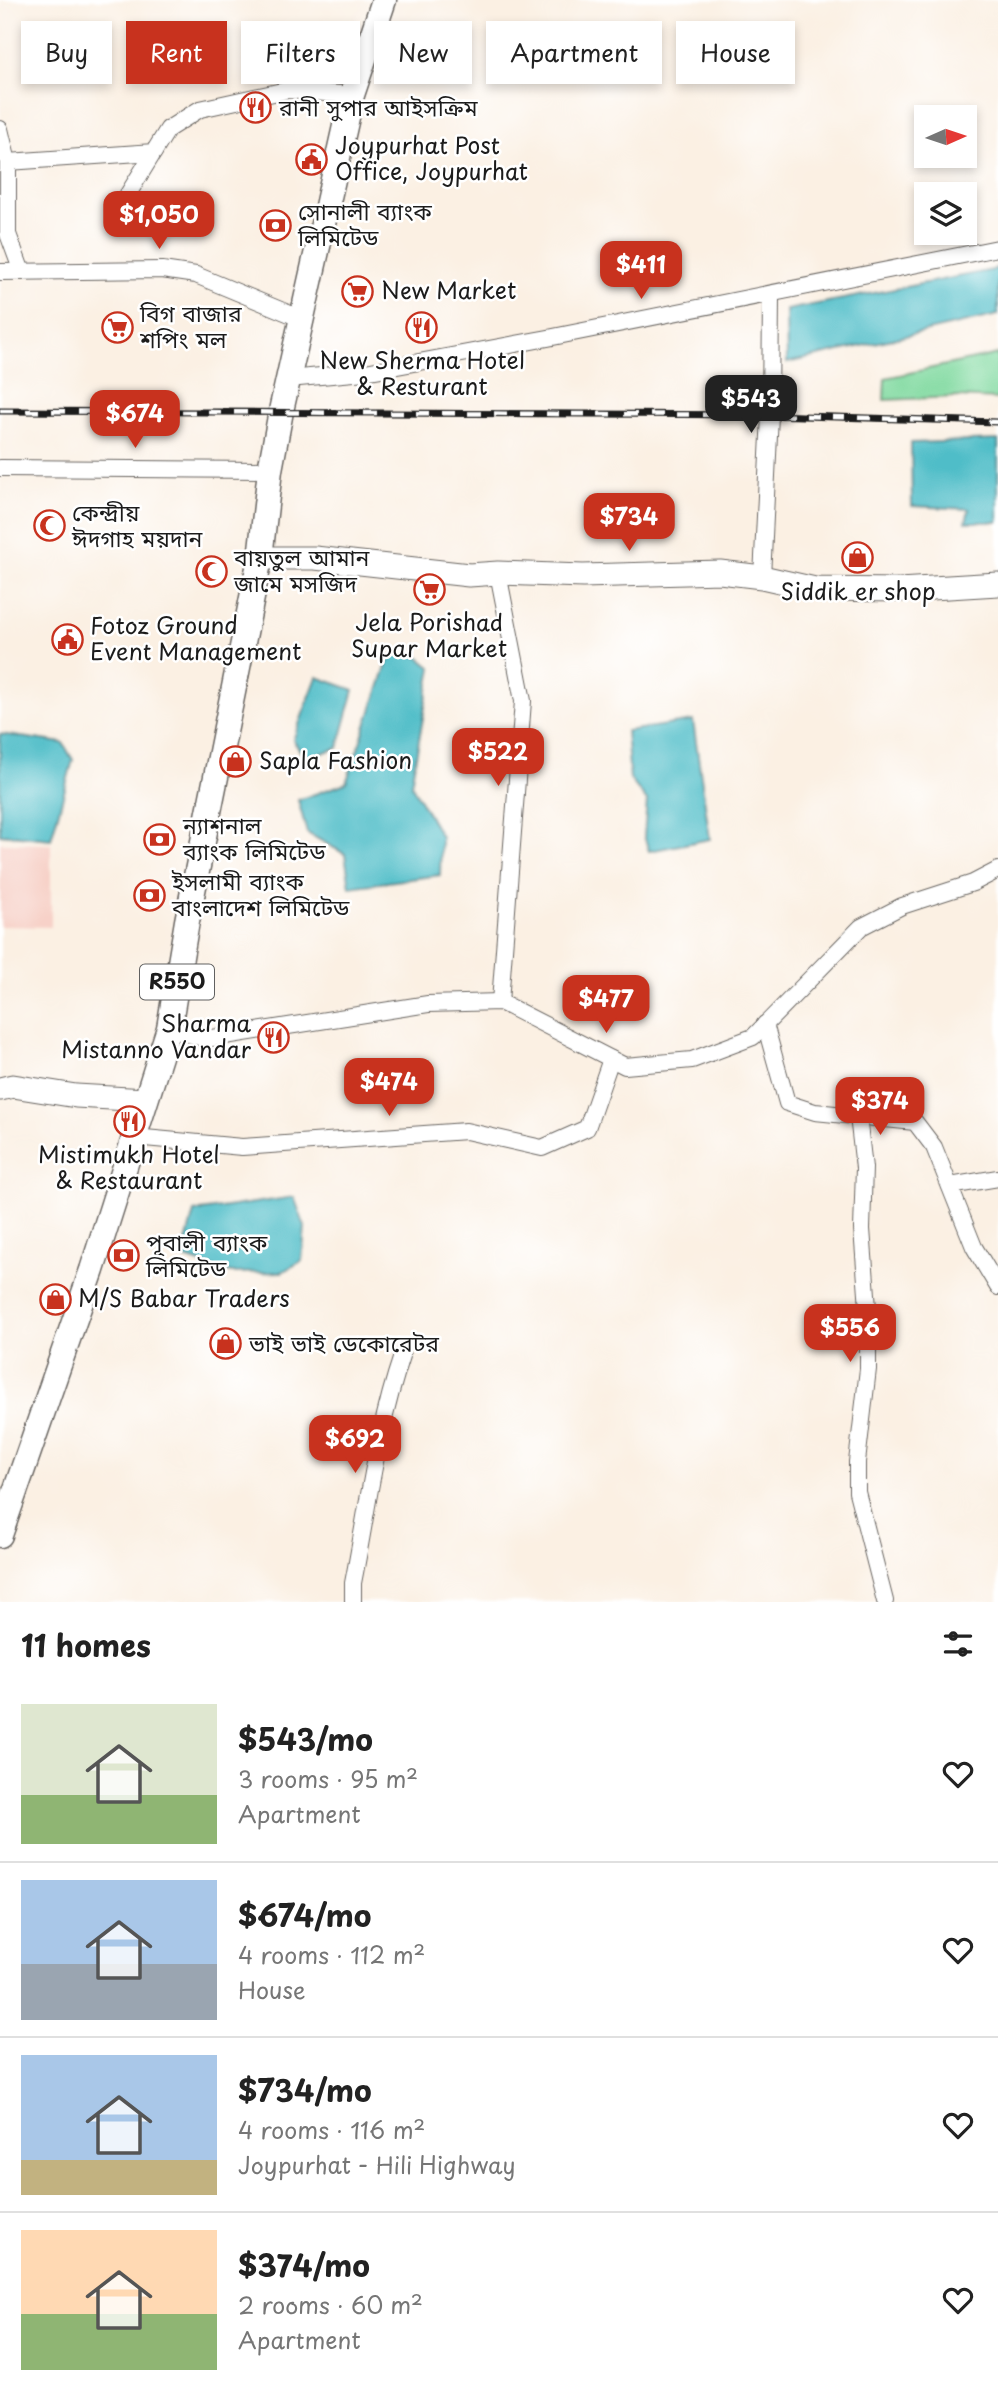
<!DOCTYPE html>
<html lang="en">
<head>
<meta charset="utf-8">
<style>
	body { margin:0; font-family:"Playpen Sans","Noto Sans Bengali",sans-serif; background:#f2f2f2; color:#222; height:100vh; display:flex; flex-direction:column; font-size:26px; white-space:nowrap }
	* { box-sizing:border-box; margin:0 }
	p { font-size:23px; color:#767676 }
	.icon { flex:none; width:38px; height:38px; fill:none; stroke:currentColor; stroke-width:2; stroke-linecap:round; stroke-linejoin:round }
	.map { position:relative; height:1602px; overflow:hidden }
	.details { display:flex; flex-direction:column; background:#fff; flex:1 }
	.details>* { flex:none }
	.hud { position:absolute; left:21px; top:21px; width:957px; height:63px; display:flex; gap:14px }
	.needle { width:46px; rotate:87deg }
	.fabs { position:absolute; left:914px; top:105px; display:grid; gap:14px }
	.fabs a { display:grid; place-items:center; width:63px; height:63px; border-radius:0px; background:#fff; box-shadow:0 4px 10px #0003; font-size:35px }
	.price { position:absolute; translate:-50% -60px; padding:0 16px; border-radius:14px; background:#c8321e; color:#fff; font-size:23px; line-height:46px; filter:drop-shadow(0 2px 4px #0008) }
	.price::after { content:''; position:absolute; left:50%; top:42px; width:21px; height:16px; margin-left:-10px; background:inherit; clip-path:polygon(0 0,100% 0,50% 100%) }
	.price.active { background:#222; color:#fff }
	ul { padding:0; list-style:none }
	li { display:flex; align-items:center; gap:21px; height:175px; padding:0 21px }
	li+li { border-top:2px solid #e0e0e0 }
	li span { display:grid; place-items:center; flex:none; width:196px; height:140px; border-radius:0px; color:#555 }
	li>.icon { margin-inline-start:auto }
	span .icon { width:84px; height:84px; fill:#fffc; stroke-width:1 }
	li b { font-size:30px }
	h2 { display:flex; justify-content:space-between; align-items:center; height:84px; padding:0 21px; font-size:30px }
	.pill { padding:0 24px; border-radius:0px; background:#fff; box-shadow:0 4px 10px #0003; font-size:24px; line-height:63px }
	.pill.active { background:#c8321e; color:#fff }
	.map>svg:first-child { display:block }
</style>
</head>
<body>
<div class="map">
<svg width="998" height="1602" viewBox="0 0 998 1602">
	<rect width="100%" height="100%" fill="#fff"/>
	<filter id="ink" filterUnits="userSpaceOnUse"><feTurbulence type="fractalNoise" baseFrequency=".0143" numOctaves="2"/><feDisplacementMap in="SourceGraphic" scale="14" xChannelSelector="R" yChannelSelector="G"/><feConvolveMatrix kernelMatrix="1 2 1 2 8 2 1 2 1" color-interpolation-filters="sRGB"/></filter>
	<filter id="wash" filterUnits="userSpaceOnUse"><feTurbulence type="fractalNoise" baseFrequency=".00686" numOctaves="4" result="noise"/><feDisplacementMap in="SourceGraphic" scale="28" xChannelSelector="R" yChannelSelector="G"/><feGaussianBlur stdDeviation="1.57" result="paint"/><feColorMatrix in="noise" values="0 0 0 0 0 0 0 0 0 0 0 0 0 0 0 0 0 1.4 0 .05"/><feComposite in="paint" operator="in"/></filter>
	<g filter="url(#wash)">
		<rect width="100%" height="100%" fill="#fbf0e3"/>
		<path fill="#f7d1c8" d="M0,843l51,1v83l-51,-1z"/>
		<path fill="#7fd99f" stroke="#4e7a5e" stroke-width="2" d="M998,354v45l-41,-2 -73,3 1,-22z"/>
		<g fill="#50bdc8" stroke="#366c72" stroke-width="2">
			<path d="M998,269v46l-211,48 -1,-53z"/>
			<path d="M998,440v82h-32l3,-13 -57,-3 -1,-63z"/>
			<path d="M390,656h27l15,12 -21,116 30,53 -1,38 -90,12 -5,-33 -38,-21 -9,-33 48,-17z"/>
			<path d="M317,677l37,13 -16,58 -33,10 -12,-18z"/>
			<path d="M693,721l17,118 -61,12 -5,-15 3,-35 -17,-22 -4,-48z"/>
			<path d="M0,734l63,9 10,17 -22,79 -51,-5z"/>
			<path d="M294,1197l11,30 -3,34 -20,11 -51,1 -49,-16 12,-45z"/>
		</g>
	</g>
	<g filter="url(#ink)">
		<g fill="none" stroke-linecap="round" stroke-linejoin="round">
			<defs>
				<g id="street">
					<path d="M0,129l8,33v72l14,38"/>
					<path d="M8,162l146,-10"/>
					<path d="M117,212l51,-83 32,-20 87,-19 65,5"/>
					<path d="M0,272l162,-2 34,5 106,44"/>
					<path d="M288,379l77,-7 183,-34 450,-90"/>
					<path d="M0,468l270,2"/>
					<path d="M498,573l25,128 -23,301"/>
					<path d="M762,577l8,-162 1,-121"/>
					<path d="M765,1024l22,79 28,9 100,10 19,25 40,100 24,40"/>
					<path d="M169,1028l37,11 222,-35 72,-2 125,64 67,-6 61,-23 108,-110 41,-21 71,-23 25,-13"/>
					<path d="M858,1116l6,52 -2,61 6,79v61l-11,93v30l28,109"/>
					<path d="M134,1137l108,10 224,-16 76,17 45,-20 24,-69"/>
					<path d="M950,1186l48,-8"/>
					<path d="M353,1602v-19c15,-76 24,-154 49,-227"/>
				</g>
				<g id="secondary">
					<path d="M260,558h55l154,17 29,-2 85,3 137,-4 42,5 53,12 84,1 99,-6"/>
					<path d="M0,1089l13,-3 63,10 70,4"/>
				</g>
				<path id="primary" d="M0,1535l92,-265 77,-242 18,-107 73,-363 10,-88 11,-59 71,-316 32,-95"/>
			</defs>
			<use href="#street" stroke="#6a6662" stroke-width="18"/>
			<use href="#secondary" stroke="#6a6662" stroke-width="25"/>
			<use href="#primary" stroke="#6a6662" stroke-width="27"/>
			<use href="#street" stroke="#fff" stroke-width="16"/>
			<use href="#secondary" stroke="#fff" stroke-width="23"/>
			<use href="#primary" stroke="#fff" stroke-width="24"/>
			<defs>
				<path id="rail" d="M0,411l770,4 228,7"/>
			</defs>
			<use href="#rail" stroke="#1c1c1c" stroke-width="7"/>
			<use href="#rail" stroke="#fff" stroke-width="4.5" stroke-dasharray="13" stroke-linecap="butt"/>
		</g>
	</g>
	<defs>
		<symbol id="restaurant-ring" viewBox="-11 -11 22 22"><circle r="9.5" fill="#fff" stroke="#c8321e" stroke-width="1.5"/><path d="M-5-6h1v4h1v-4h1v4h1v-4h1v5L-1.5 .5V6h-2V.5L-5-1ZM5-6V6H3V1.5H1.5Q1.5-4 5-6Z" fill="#c8321e"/></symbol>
		<symbol id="civic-ring" viewBox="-11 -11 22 22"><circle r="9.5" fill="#fff" stroke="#c8321e" stroke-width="1.5"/><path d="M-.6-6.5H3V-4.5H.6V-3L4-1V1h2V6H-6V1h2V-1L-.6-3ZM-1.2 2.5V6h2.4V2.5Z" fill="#c8321e"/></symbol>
		<symbol id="bank-ring" viewBox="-11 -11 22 22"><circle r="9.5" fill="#fff" stroke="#c8321e" stroke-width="1.5"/><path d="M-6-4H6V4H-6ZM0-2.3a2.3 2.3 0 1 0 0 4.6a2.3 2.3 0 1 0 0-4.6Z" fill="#c8321e"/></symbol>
		<symbol id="supermarket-ring" viewBox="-11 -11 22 22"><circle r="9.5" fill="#fff" stroke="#c8321e" stroke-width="1.5"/><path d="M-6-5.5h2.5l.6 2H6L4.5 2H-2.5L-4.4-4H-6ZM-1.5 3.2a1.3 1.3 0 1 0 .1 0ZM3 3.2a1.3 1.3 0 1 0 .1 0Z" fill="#c8321e"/></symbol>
		<symbol id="mosque-ring" viewBox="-11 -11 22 22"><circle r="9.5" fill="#fff" stroke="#c8321e" stroke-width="1.5"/><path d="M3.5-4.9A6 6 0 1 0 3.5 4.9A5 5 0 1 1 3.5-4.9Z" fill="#c8321e"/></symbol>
		<symbol id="shop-ring" viewBox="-11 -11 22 22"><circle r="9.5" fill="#fff" stroke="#c8321e" stroke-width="1.5"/><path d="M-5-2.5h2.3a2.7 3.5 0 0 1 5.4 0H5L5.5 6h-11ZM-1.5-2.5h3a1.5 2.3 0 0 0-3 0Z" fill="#c8321e"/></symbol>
	</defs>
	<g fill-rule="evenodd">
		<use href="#restaurant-ring" x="238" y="90" width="35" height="35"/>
		<use href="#civic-ring" x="294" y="142" width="35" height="35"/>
		<use href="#bank-ring" x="258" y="208" width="35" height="35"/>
		<use href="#supermarket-ring" x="340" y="274" width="35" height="35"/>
		<use href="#supermarket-ring" x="100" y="310" width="35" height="35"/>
		<use href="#restaurant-ring" x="404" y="310" width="35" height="35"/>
		<use href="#mosque-ring" x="32" y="508" width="35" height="35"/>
		<use href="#shop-ring" x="840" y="540" width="35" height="35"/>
		<use href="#mosque-ring" x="194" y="554" width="35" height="35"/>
		<use href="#supermarket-ring" x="412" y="572" width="35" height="35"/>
		<use href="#civic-ring" x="50" y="622" width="35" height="35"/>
		<use href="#shop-ring" x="218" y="744" width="35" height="35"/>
		<use href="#bank-ring" x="142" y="822" width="35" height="35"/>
		<use href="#bank-ring" x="132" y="878" width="35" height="35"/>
		<use href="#restaurant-ring" x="256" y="1020" width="35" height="35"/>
		<use href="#restaurant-ring" x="112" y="1104" width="35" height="35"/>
		<use href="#bank-ring" x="106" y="1238" width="35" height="35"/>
		<use href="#shop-ring" x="38" y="1282" width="35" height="35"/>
		<use href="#shop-ring" x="208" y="1326" width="35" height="35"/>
	</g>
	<g text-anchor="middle" stroke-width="5" stroke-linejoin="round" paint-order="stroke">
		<rect fill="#fff" stroke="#606060" stroke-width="2" x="140" y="964.5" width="74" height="35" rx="5"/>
		<g font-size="21" font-weight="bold" fill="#1c1c1c">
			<text x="177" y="989">R550</text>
		</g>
		<g font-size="23" fill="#1c1c1c" stroke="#fff" text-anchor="start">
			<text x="279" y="116">রানী সুপার আইসক্রিম</text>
			<text x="335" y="154">Joypurhat Post<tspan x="335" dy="26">Office, Joypurhat</tspan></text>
			<text x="298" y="220">সোনালী ব্যাংক<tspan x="298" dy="26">লিমিটেড</tspan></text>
			<text x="381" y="299">New Market</text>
			<text x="140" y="322">বিগ বাজার<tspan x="140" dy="26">শপিং মল</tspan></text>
			<text x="422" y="369" text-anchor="middle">New Sherma Hotel<tspan x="422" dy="26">&amp; Resturant</tspan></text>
			<text x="72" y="521">কেন্দ্রীয়<tspan x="72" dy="26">ঈদগাহ ময়দান</tspan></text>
			<text x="234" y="566">বায়তুল আমান<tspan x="234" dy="26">জামে মসজিদ</tspan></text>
			<text x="858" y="600" text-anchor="middle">Siddik er shop</text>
			<text x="429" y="631" text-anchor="middle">Jela Porishad<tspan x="429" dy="26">Supar Market</tspan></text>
			<text x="90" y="634">Fotoz Ground<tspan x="90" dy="26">Event Management</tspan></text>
			<text x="259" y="769">Sapla Fashion</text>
			<text x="183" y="834">ন্যাশনাল<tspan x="183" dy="26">ব্যাংক লিমিটেড</tspan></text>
			<text x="172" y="890">ইসলামী ব্যাংক<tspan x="172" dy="26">বাংলাদেশ লিমিটেড</tspan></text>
			<text x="251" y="1032" text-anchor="end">Sharma<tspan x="251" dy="26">Mistanno Vandar</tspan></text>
			<text x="129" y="1163" text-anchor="middle">Mistimukh Hotel<tspan x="129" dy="26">&amp; Restaurant</tspan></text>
			<text x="146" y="1251">পূবালী ব্যাংক<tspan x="146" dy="26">লিমিটেড</tspan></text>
			<text x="78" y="1307">M/S Babar Traders</text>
			<text x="249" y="1352">ভাই ভাই ডেকোরেটর</text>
		</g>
	</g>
</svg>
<div class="fabs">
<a><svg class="needle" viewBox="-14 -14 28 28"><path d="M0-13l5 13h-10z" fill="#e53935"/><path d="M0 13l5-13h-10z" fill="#767676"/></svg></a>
<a><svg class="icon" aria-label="layers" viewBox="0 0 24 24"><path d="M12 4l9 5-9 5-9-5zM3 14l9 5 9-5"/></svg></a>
</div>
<b class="price" style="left:159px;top:251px">$1,050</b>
<b class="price" style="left:641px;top:301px">$411</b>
<b class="price active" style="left:751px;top:435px">$543</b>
<b class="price" style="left:135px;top:450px">$674</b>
<b class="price" style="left:629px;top:553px">$734</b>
<b class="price" style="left:498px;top:788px">$522</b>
<b class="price" style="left:606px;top:1035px">$477</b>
<b class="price" style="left:389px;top:1118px">$474</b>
<b class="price" style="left:880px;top:1137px">$374</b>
<b class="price" style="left:850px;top:1364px">$556</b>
<b class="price" style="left:355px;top:1475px">$692</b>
<div class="hud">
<a class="pill">Buy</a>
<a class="pill active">Rent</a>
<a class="pill">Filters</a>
<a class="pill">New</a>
<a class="pill">Apartment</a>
<a class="pill">House</a>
</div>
</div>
<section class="details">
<h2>11 homes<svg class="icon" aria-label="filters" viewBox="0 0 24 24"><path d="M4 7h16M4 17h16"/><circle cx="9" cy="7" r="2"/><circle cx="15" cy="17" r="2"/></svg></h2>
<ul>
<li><span style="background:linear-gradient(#dfe7d0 65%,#8fb573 0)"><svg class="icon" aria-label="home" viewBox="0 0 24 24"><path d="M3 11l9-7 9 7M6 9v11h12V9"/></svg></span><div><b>$543/mo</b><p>3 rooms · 95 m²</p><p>Apartment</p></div><svg class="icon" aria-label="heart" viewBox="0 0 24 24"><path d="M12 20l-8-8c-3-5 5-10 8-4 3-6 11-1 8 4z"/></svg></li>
<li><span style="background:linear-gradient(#a9c7e8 60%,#9aa5b1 0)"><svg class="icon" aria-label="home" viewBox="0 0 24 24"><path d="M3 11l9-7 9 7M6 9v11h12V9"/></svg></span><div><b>$674/mo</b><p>4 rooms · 112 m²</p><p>House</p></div><svg class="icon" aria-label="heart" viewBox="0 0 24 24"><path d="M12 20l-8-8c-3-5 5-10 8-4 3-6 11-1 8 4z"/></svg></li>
<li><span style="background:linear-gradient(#a9c7e8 75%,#c2b280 0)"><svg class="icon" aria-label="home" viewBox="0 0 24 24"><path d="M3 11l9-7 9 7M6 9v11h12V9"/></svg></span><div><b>$734/mo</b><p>4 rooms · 116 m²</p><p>Joypurhat - Hili Highway</p></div><svg class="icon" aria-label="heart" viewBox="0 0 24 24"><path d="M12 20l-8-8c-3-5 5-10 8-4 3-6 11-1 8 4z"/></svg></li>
<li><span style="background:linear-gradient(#ffd9b3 60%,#8fb573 0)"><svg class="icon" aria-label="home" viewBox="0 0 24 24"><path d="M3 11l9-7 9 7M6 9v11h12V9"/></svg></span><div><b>$374/mo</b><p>2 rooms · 60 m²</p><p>Apartment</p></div><svg class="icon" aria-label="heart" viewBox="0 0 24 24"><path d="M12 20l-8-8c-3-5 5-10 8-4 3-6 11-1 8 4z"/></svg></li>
</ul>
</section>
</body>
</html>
